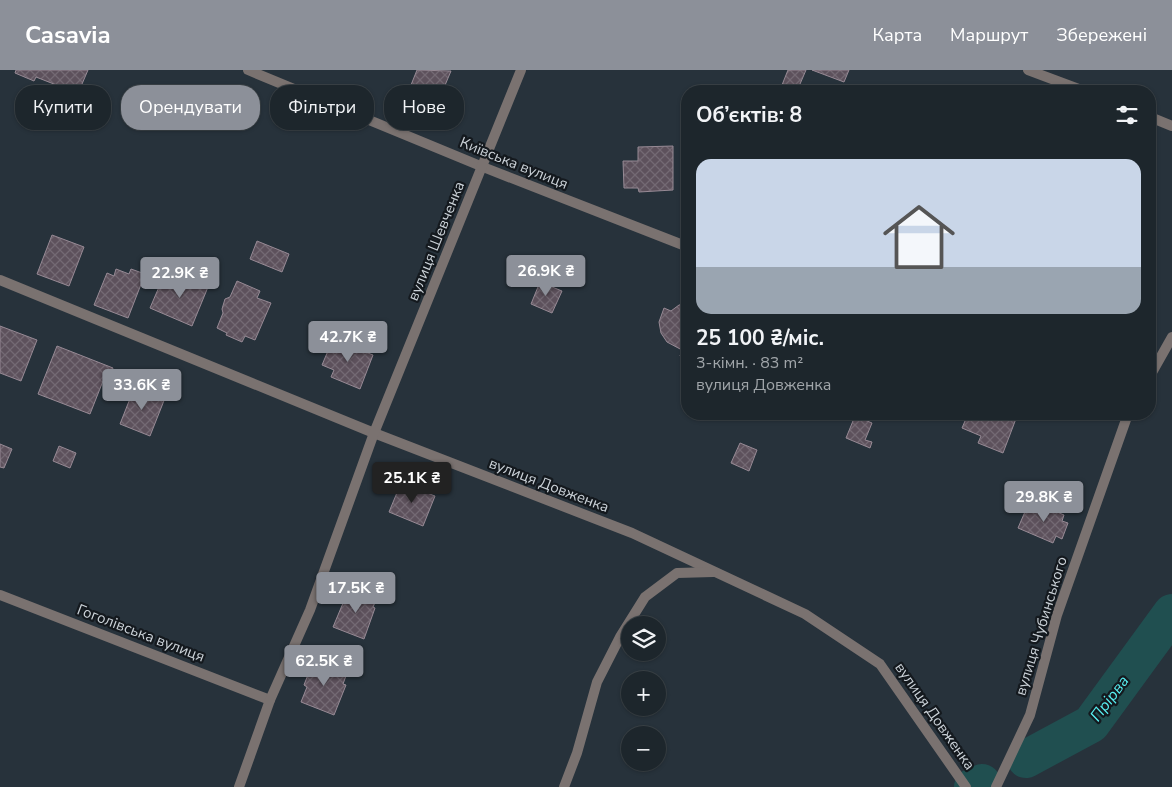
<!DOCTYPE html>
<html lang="uk">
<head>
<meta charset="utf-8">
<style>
	body { margin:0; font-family:"Nunito Sans",sans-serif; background:#2a3238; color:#f1f3f6; height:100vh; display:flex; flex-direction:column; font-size:19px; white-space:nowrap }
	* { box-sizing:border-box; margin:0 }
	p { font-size:16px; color:#a0a5a9 }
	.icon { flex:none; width:28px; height:28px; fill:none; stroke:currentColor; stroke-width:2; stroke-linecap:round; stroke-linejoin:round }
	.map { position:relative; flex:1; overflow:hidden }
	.side { position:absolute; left:681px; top:15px; width:475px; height:335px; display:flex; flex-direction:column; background:#1d262c; border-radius:20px; box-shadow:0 1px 4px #0004,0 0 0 1px #3b4348 }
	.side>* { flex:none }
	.hud { position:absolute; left:15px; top:15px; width:475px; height:45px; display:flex; gap:10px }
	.tools { position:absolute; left:621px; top:546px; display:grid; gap:10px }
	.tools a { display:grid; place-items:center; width:45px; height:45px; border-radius:50%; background:#1d262c; box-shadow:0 1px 4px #0004,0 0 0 1px #3b4348; font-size:25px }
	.price { position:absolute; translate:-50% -42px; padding:0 11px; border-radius:5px; background:#8c9099; color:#fff; font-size:16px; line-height:32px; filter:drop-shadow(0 1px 2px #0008) }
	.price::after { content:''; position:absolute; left:50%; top:30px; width:15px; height:11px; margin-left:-8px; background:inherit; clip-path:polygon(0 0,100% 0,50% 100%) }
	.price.active { background:#222; color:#fff }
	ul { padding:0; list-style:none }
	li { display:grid; align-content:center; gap:10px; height:265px; padding:0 15px }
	li span { display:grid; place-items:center; height:155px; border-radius:15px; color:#555 }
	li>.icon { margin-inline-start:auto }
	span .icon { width:90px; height:90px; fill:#fffc; stroke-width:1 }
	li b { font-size:21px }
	h2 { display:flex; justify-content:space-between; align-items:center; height:60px; padding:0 15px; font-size:21px }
	.pill { padding:0 18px; border-radius:20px; background:#1d262c; box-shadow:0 1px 4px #0004,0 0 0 1px #3b4348; font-size:18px; line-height:45px }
	.pill.active { background:#8c9099; color:#fff }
	header { display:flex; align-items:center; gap:30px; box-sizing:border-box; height:70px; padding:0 25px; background:#8c9099; color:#fff }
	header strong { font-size:24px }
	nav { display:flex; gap:28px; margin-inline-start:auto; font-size:18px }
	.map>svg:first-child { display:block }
</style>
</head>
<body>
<header>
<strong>Casavia</strong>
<nav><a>Карта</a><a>Маршрут</a><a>Збережені</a></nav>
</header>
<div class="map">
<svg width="1172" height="717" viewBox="0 0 1172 717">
	<defs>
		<pattern id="building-cross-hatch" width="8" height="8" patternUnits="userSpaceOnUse" patternTransform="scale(1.25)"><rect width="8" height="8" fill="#5d515c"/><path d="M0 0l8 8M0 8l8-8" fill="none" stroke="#736973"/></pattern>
	</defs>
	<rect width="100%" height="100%" fill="#27323b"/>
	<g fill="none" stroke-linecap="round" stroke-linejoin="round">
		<g stroke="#204f50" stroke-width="38">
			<path d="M1026,689l65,-35 81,-111"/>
			<path d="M973,717l9,-4"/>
		</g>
	</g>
	<g fill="url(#building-cross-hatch)" stroke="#978a95">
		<path d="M16,0h72l-9,21 -14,-6 -1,3 -28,-11 -2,4 -19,-8z"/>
		<path d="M417,0l34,1 -11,26 -29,-12z"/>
		<path d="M788,0h18l-9,21 -15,-6z"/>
		<path d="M812,0h37l-5,12z"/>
		<path d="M673,76v44l-34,2 -1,-4h-14l-1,-27h15v-14z"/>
		<path d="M52,165l32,12 -15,39 -32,-12z"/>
		<path d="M257,171l32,13 -7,18 -32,-13z"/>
		<path d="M116,199l13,5 2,-5 14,5 -17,44 -34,-13 13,-32 7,3z"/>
		<path d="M178,204l30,13 -16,39 -42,-18 12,-28 11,4z"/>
		<path d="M237,211l23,10 -3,7 14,5 -16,37 -10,-4 -3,6 -16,-7 1,-2 -10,-5 6,-15 -1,-4 3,-10 5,-2z"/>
		<path d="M540,212l22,9 -10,22 -21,-9z"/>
		<path d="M688,229v61l-8,-4 2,-6 -15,-8 -6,-9 -2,-11 5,-14 7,3 8,-6 6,-1z"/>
		<path d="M0,256l37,14 -16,41 -21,-8z"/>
		<path d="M333,269l40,16 -13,34 -29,-12 3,-7 -12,-5z"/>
		<path d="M57,276l56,22 -6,15 -4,-2 -13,33 -52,-20z"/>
		<path d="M135,316l30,12 -15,38 -30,-12z"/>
		<path d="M968,344h43l6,2 -14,37 -25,-10 3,-7 -19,-8z"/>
		<path d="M855,346l17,7 -7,17 7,2 -2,6 -24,-10z"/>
		<path d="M740,373l17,7 -8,21 -18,-8z"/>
		<path d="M0,374l12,5 -8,19 -4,-1z"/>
		<path d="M59,376l17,7 -6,15 -17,-7z"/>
		<path d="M401,413l34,13 -12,30 -34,-14z"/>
		<path d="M1037,433l27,12 -2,6 6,2 -6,16 -6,-3 -3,7 -35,-15 9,-21 7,3z"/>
		<path d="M354,519l23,9 -4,9 2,1 -11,31 -31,-12 13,-31 5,2z"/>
		<path d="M314,589l33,14 -4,11 3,1 -12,30 -33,-13 6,-15 -3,-2z"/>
	</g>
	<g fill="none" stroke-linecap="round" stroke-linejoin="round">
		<g stroke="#7a7270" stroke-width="10">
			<path d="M248,0l235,97 205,80"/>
			<path d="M1028,0l56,21"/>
			<path d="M1150,47l22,9"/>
			<path d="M0,210l374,153 258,100 173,81 75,50 86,123"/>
			<path d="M1150,306l22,-39"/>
			<path d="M0,525l270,105"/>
			<path d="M239,717l31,-87 40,-90 64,-177 147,-363"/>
			<path d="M564,717l13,-34 20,-71 23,-45 25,-40 32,-24 36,-1"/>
			<path d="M996,717l34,-72 27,-100 71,-201"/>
		</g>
	</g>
	<g text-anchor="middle" stroke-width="4.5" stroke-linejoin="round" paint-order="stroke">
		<g font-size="15" fill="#cbd2d8" stroke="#14191e">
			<text transform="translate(514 93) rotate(22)" y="5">Київська вулиця</text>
			<text transform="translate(436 171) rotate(-68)" y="5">вулиця Шевченка</text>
			<text transform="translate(549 415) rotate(21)" y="5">вулиця Довженка</text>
			<text transform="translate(1041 556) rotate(-73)" y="5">вулиця Чубинського</text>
			<text transform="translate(141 563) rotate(21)" y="5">Гоголівська вулиця</text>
			<text transform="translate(935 646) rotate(55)" y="5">вулиця Довженка</text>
		</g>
		<g font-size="16" font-style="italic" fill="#58eff1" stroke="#14191e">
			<text transform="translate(1109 628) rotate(-53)" y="6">Прірва</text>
		</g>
	</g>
</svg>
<div class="tools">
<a><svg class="icon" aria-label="layers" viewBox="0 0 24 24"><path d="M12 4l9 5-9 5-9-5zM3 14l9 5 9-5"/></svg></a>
<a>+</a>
<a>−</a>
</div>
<b class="price" style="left:546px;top:227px">26.9K ₴</b>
<b class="price" style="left:180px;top:229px">22.9K ₴</b>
<b class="price" style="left:348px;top:293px">42.7K ₴</b>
<b class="price" style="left:142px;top:341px">33.6K ₴</b>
<b class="price active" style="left:412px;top:434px">25.1K ₴</b>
<b class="price" style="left:1044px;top:453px">29.8K ₴</b>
<b class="price" style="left:356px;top:544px">17.5K ₴</b>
<b class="price" style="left:324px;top:617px">62.5K ₴</b>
<div class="hud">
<a class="pill">Купити</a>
<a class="pill active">Орендувати</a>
<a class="pill">Фільтри</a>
<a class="pill">Нове</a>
</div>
<section class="side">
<h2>Об’єктів: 8<svg class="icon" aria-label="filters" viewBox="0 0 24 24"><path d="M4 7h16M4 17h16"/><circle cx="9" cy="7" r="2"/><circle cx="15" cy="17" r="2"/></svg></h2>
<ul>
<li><span style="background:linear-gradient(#c9d6e8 70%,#9aa5b1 0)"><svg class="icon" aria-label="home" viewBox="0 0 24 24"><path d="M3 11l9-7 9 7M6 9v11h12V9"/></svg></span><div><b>25 100 ₴/міс.</b><p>3-кімн. · 83 m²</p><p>вулиця Довженка</p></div></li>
</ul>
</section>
</div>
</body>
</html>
